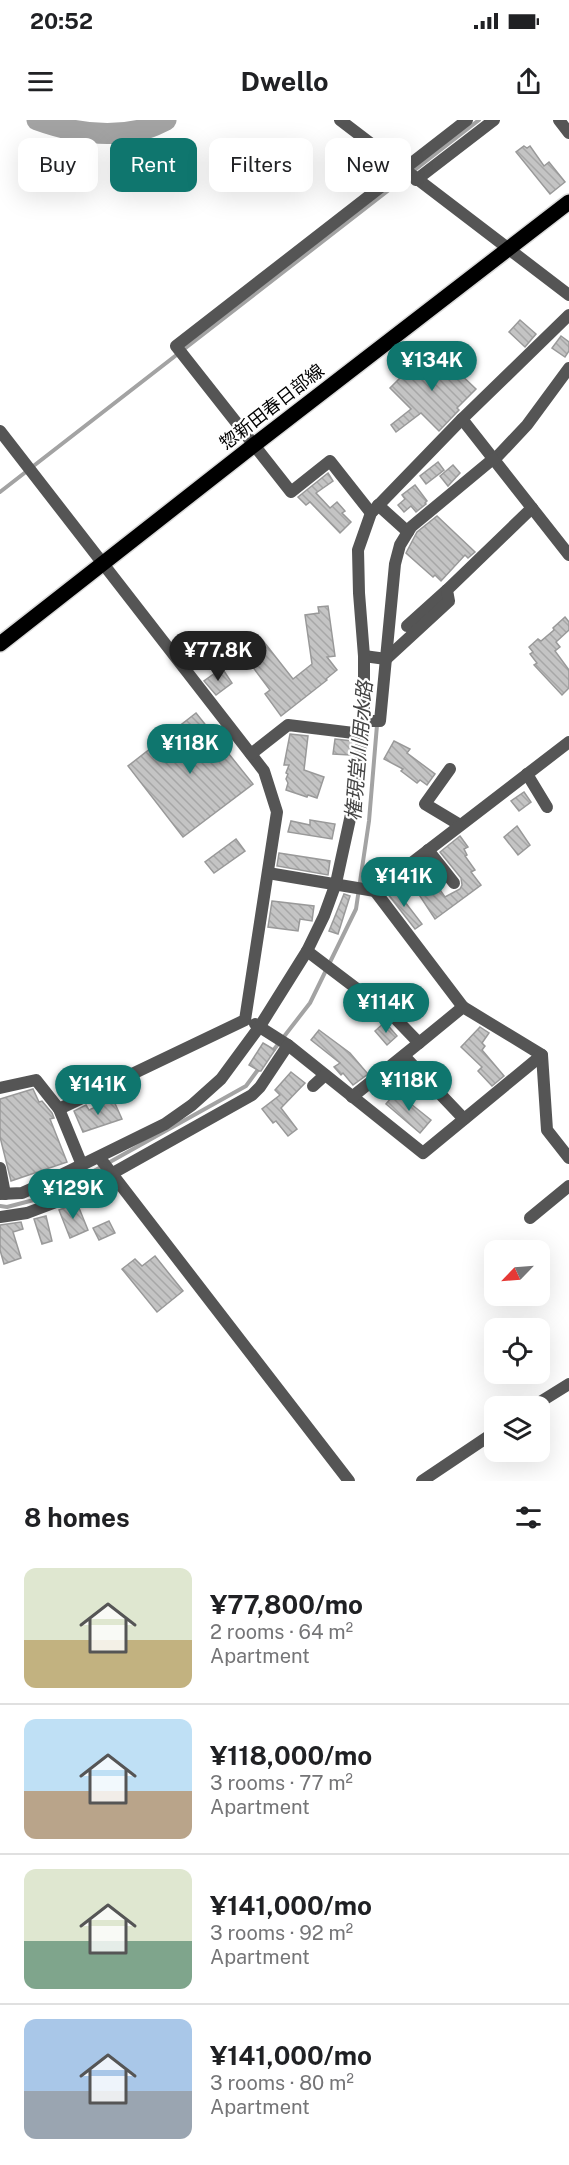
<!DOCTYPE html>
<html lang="en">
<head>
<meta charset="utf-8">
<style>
	body { margin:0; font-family:"Public Sans","Noto Sans JP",sans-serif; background:#f6f6f6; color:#202124; height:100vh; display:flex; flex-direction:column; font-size:22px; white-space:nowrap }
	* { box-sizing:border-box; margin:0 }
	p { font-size:20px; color:#757577 }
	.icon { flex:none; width:33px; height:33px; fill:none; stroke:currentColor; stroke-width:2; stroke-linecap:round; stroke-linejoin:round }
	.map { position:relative; height:1361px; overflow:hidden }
	.sheet { display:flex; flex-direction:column; background:#fff; flex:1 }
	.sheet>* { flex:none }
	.guide { position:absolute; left:18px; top:18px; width:534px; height:54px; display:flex; gap:12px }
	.needle { width:39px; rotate:245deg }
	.tools { position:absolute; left:484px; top:1120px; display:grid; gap:12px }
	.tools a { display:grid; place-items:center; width:66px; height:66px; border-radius:12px; background:#fff; box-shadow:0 6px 24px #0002; font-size:30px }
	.price { position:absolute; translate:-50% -51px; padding:0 14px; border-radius:21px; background:#0f766e; color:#fff; font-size:20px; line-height:39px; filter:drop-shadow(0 2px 3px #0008) }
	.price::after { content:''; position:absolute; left:50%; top:36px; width:18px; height:14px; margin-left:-9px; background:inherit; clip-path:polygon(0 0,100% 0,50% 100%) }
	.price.on { background:#222; color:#fff }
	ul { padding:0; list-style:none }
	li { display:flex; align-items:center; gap:18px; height:150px; padding:0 24px }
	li+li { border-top:2px solid #e0e0e0 }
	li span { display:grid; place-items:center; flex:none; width:168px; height:120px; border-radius:12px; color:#555 }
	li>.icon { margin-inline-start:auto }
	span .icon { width:72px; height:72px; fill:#fffc; stroke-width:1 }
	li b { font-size:26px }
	h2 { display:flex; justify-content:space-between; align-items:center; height:72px; padding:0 24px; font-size:26px }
	.chip { padding:0 21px; border-radius:12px; background:#fff; box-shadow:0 6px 24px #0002; font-size:21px; line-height:54px }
	.chip.on { background:#0f766e; color:#fff }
	.status { display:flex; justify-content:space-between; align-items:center; height:42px; padding:0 30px; background:#fff; direction:ltr }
	.status svg { height:16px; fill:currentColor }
	header { display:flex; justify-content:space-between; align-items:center; height:78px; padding:0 24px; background:#fff; font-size:27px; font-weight:700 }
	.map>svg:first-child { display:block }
</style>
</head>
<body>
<div class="status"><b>20:52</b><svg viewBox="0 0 49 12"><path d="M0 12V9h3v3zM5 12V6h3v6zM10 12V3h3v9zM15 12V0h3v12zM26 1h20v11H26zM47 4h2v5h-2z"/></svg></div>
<header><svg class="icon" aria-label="menu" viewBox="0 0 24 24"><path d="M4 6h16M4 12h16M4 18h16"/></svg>Dwello<svg class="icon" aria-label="share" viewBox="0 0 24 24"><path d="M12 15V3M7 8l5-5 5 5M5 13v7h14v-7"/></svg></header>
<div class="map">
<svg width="569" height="1361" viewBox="0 0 569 1361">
	<defs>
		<pattern id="building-back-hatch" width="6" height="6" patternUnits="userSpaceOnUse" patternTransform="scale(1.5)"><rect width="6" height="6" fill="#c4c4c4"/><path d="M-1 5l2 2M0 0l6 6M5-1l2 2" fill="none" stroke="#a7a7a7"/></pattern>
	</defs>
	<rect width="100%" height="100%" fill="#fff"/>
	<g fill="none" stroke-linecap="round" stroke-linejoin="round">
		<g stroke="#a3a3a3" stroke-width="4">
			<path d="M0,372l479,-372"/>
			<path d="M272,932l38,-49 46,-94 13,-88 8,-96"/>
			<path d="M0,1086l7,1 42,-11 197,-110 14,-19"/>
		</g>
		<path stroke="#a3a3a3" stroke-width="21" d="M37,0c33,12 68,18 103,10 9,-1 18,-6 26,-10"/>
	</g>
	<g fill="url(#building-back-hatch)" stroke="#999" stroke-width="1.5">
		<path d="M524,26l3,2 3,-2 14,20 5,-4 16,20 -15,12 -34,-42z"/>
		<path d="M520,200l16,14 -11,13 -16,-15z"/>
		<path d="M561,216l8,6v9l-4,6 -13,-9z"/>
		<path d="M435,230l41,39 -19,19 2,2 -20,21 -18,-18 -25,19 -5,-7 20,-16 -21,-21 16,-16 5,4z"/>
		<path d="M438,342l6,8 -18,14 -6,-8z"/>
		<path d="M453,345l7,8 -12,13 -8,-10z"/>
		<path d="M328,353l5,8 -17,12 14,15 7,-6 8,9 -3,2 9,9 -11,11 -30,-31 -4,3 -8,-8z"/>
		<path d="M415,365l12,16 -2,2 1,1 -10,8 -5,-6 -7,6 -6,-7 7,-6 -3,-4z"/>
		<path d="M437,396l38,36 -7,6 -3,-3 -24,26 -6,-6 -2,2 -27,-24 11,-21z"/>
		<path d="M328,486l7,50 -8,1 10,13 -11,9 1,1 -46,36 -16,-22 5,-4 -21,-28 10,-7 -4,-6 9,-7 29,37 19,-15 -7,-49 14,-2 -1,-6z"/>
		<path d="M565,497l4,5v8l-13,12 4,5 -5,4 14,19v18l-7,7 -28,-30 3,-2 -7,-9 3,-2 -4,-5 9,-8 3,2 13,-11 -1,-2z"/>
		<path d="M222,548l10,15 -16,12 -12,-14z"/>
		<path d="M196,593l57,71 -70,53 -55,-71z"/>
		<path d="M290,614l18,2 -4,34 20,7 -7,21 -9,-3 -1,2 -21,-7 2,-7 -2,-4 2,-5 -2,-1 3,-8h-5z"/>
		<path d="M335,619l17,2 -2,14 -17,-1z"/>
		<path d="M394,621l16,8 -3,4 28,21 -8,11 -7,-5 -3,3 -16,-12 2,-2 -19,-10z"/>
		<path d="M524,672l7,10 -12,9 -8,-10z"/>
		<path d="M310,700l25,4 -3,15 -44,-7 3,-11 19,4z"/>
		<path d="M517,706l13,19 -12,10 -14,-18z"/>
		<path d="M460,716l8,11 -4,2 3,6 -2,1 10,14 -4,2 10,13 -46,34 -27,-41 22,-13 8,11 -5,4 12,17 15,-8 2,-4 -1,-7 -21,-26z"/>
		<path d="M236,719l9,12 -31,22 -9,-11z"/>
		<path d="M279,733l51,8 -2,14 -51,-9z"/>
		<path d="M392,768l3,1 27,35 -7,5 -28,-36z"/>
		<path d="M344,774l6,2 -12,38 -9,-3z"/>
		<path d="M272,781l42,5 -2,15 -12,-2 -2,12 -30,-4z"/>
		<path d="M385,902l12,14 -10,9 -12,-14z"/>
		<path d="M480,907l9,6 -7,10 3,3 -3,4 22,26 -12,10 -14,-15 4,-4 -21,-20z"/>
		<path d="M319,910l31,23 18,21 -15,11 -10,-12 -2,2 -7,-8 6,-4 -29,-23z"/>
		<path d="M263,923l12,7 -14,21h-2l-10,-6z"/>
		<path d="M291,952l14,11 -24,25 16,21 -9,7 -12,-15 -3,2 -11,-14 18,-14 -5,-5z"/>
		<path d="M33,969l6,13 3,-1 10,12 2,5 -4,1 17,43 -56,19 -11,-44v-38z"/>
		<path d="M396,972l35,28 -11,13 -34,-29z"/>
		<path d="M113,979l9,20 -39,13 -9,-21 12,-6 3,5z"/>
		<path d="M77,1083l11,27 -18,8 -11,-28z"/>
		<path d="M46,1096l6,25 -10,3 -8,-25z"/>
		<path d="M109,1101l6,12 -16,7 -6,-12z"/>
		<path d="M21,1102l2,7 -10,3 8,26 -17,6 -4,-14v-25z"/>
		<path d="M155,1136l28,35 -26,21 -35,-43 13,-10 7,7z"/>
	</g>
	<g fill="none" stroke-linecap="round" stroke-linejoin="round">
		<defs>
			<path id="major" d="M0,524l254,-199 315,-243"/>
		</defs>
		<use href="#major" stroke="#dbdbdb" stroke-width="18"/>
		<g stroke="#555" stroke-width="12">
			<path d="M340,0l229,175"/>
			<path d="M559,0l10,13"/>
			<path d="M416,60l78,-60"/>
			<path d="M462,299l107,136"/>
			<path d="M0,311l264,340 13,41 -32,208 -186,89"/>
			<path d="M494,340l33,-35 42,-57"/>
			<path d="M378,385l30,27"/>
			<path d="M371,393l-41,-52 -39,31 -115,-146 291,-226"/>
			<path d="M407,506l40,-36"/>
			<path d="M364,536l22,3 63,-58 -2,-11 85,-82"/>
			<path d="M364,601h16l15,-157 5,-19 11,-18 82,-68"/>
			<path d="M251,634l37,-29 74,9"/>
			<path d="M450,649l-25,35 35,21"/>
			<path d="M527,654l20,33"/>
			<path d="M428,730l26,33"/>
			<path d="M268,753l107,18 194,-149"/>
			<path d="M375,771l88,116"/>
			<path d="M307,831l87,66 25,26 44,-36 79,48 5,75 22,28"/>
			<path d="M255,904l33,21 135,108 119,-98"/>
			<path d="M404,936l60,63"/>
			<path d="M313,966l12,-11"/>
			<path d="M0,968l36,-8 23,29 23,56"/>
			<path d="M352,977l67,-54"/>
			<path d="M99,1037l250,324"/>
			<path d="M0,1048l5,26"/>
			<path d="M0,1074l22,-1 27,-12 116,-57 27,-19 29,-26 39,-53 47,-75 17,-35 12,-33 19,-87 9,-75v-65l-5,-63 -1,-43 13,-37 91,-94 107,-104"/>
			<path d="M0,1097l27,-4 45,-17 180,-101 8,-8 28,-42"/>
			<path d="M530,1098l39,-32"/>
			<path d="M532,1287l37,-23"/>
			<path d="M422,1361l73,-49"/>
		</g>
		<use href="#major" stroke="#000" stroke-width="15"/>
	</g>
	<g text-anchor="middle" stroke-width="4.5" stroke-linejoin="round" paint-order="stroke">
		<g font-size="18" fill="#000" stroke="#fff">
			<text transform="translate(272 287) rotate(-38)" y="6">惣新田春日部線</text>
		</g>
		<g font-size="20" font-style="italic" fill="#444" stroke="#fff">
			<text transform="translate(359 631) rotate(-85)" y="7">権現堂川用水路</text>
		</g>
	</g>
</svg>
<div class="tools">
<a><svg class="needle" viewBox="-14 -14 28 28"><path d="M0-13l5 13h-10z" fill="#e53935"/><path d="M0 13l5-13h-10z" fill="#757577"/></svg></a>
<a><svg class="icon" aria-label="locate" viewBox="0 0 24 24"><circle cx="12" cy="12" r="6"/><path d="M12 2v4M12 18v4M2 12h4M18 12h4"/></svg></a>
<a><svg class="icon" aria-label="layers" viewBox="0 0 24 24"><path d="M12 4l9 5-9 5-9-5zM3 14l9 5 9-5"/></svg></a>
</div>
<b class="price" style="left:432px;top:272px">¥134K</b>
<b class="price on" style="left:218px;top:562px">¥77.8K</b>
<b class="price" style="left:190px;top:655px">¥118K</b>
<b class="price" style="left:404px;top:788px">¥141K</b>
<b class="price" style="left:386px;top:914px">¥114K</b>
<b class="price" style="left:409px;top:992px">¥118K</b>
<b class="price" style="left:98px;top:996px">¥141K</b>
<b class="price" style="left:73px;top:1100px">¥129K</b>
<div class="guide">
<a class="chip">Buy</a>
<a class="chip on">Rent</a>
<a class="chip">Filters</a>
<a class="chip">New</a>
</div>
</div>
<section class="sheet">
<h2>8 homes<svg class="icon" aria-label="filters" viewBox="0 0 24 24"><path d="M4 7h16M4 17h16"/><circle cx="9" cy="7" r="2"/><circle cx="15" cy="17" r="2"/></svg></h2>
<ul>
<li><span style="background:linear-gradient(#dfe7d0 60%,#c2b280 0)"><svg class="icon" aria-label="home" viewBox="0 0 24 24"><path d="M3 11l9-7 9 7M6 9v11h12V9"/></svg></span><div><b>¥77,800/mo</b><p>2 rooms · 64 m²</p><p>Apartment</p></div></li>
<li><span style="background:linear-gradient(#bfe0f5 60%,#b9a48a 0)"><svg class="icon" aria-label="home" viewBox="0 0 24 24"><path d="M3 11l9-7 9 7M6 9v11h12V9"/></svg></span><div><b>¥118,000/mo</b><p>3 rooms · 77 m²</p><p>Apartment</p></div></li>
<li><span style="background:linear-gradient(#dfe7d0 60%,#7fa58c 0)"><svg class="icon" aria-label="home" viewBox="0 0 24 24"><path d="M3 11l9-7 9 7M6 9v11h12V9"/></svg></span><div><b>¥141,000/mo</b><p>3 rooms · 92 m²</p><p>Apartment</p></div></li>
<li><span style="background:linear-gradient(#a9c7e8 60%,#9aa5b1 0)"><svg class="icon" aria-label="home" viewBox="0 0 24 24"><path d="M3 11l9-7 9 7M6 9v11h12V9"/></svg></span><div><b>¥141,000/mo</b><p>3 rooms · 80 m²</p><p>Apartment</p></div></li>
</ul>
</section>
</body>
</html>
